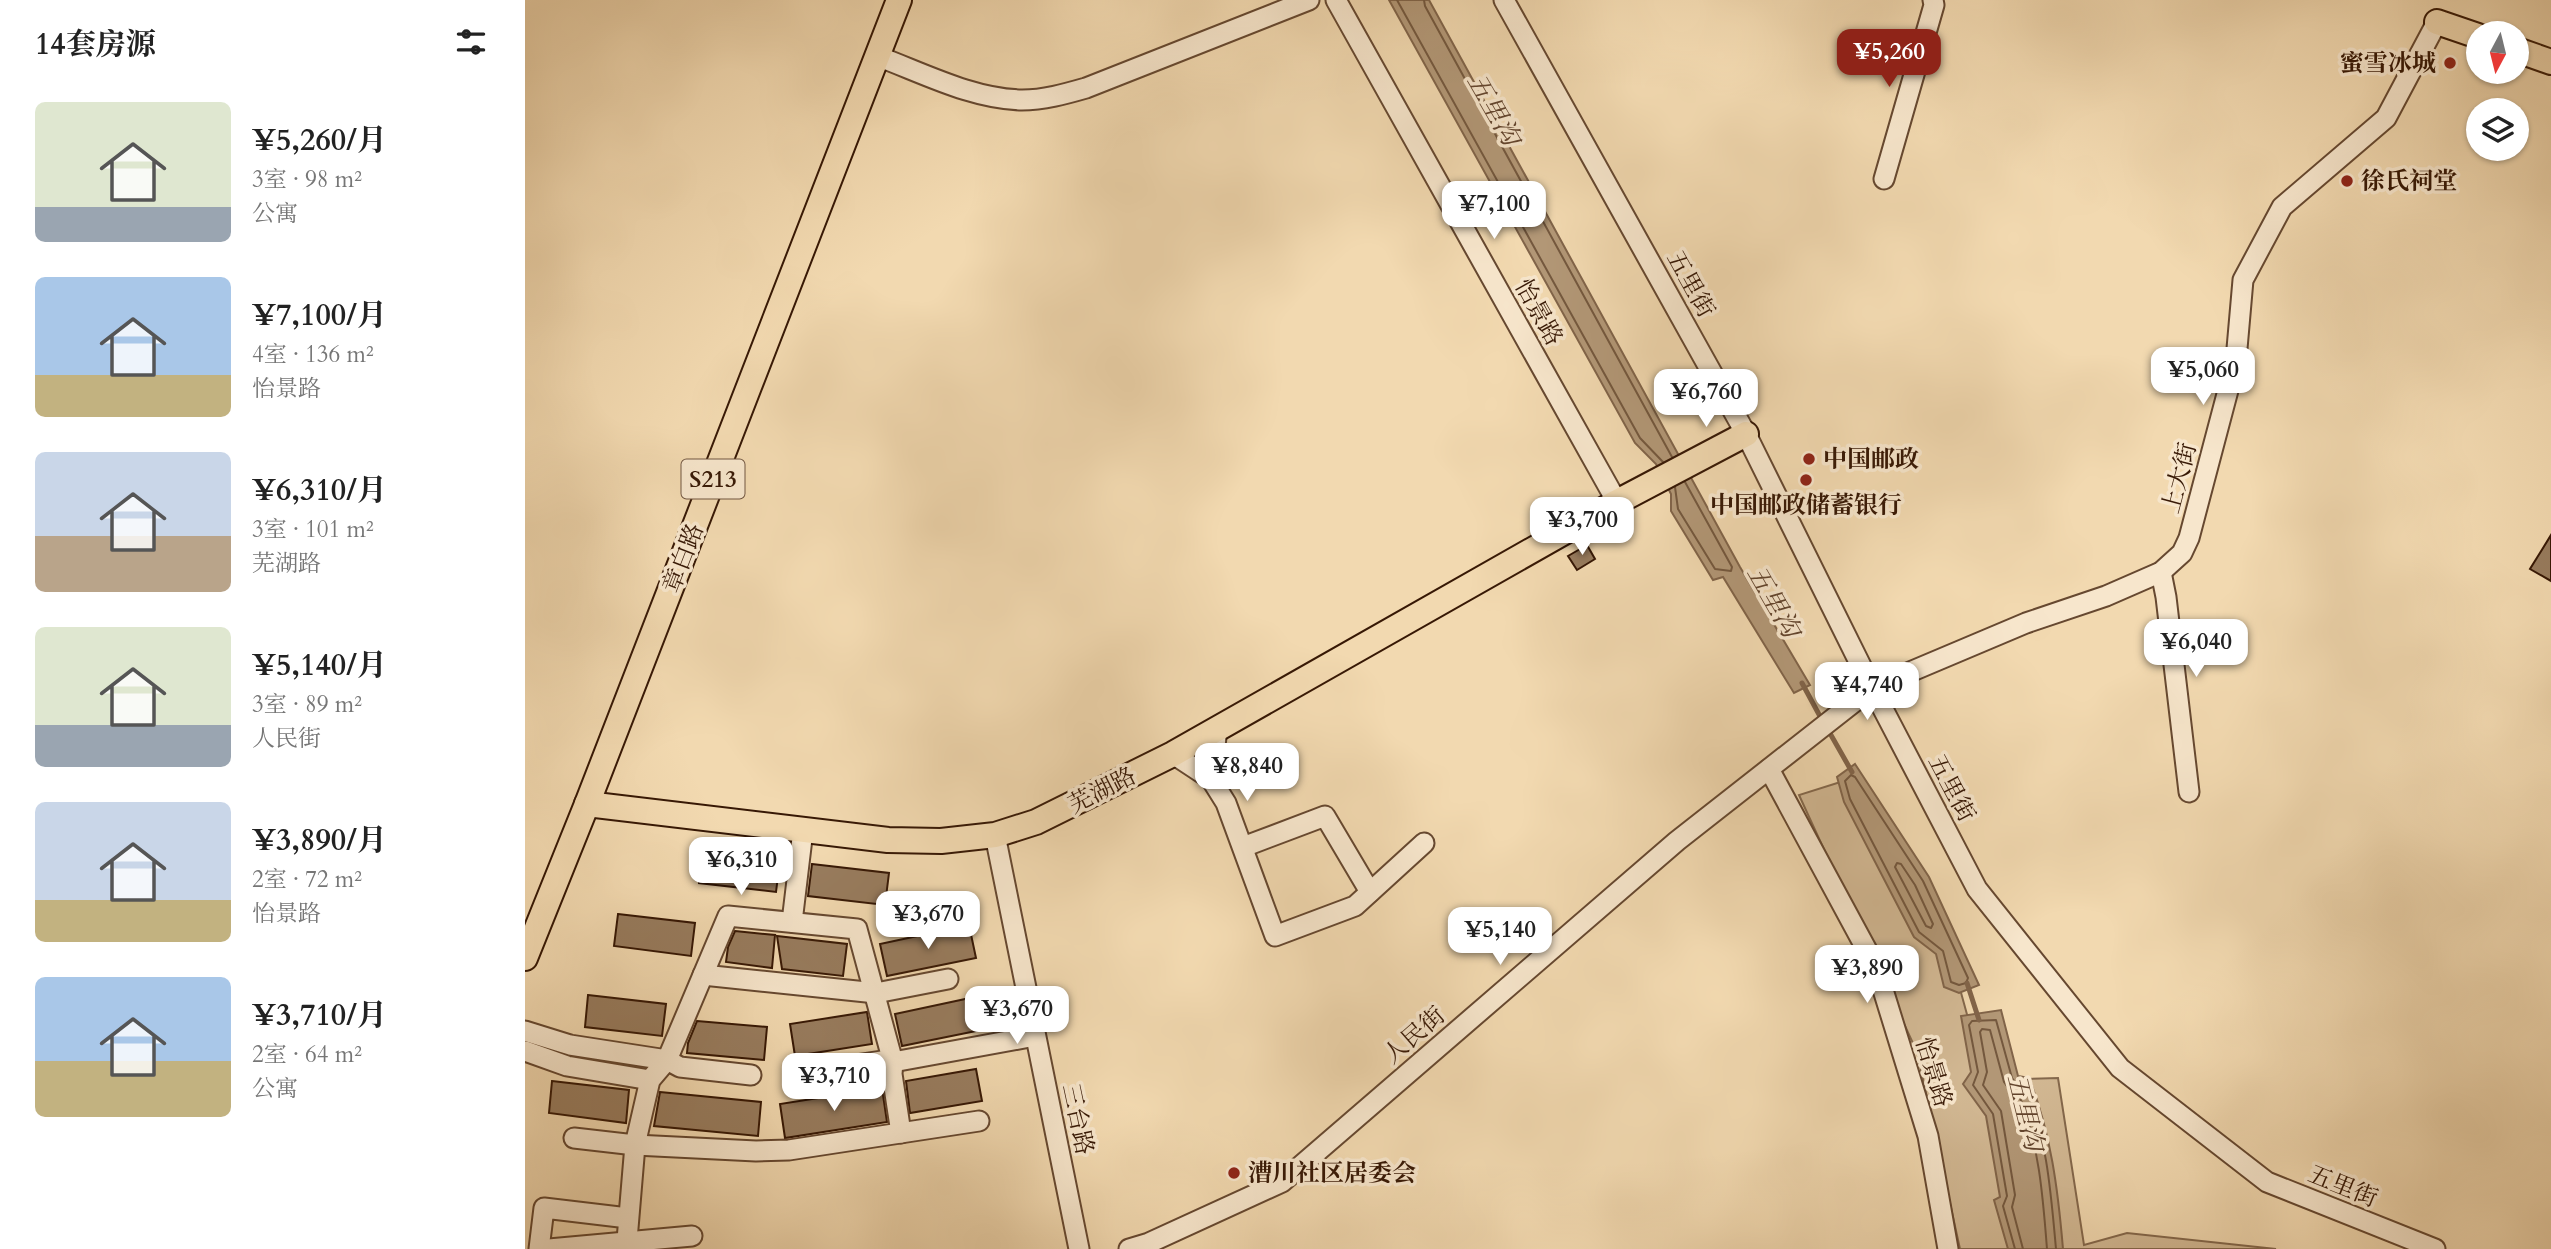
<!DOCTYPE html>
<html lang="zh">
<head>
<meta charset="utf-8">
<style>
	body { margin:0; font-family:Cardo,"Noto Serif SC",serif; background:#f6f6f6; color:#222; height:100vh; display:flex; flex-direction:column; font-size:26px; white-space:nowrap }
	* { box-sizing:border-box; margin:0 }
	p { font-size:23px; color:#767676 }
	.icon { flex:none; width:38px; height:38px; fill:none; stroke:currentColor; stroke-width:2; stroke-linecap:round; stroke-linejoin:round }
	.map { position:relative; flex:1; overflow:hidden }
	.panel { display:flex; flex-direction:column; background:#fff; width:525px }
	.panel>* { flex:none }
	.needle { width:46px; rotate:187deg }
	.controls { position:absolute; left:1941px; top:21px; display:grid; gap:14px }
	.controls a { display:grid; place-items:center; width:63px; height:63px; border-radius:50%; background:#fff; box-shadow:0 2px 5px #0004; font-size:35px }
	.price { position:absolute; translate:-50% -60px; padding:0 16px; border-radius:14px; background:#fff; color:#222; font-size:23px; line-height:46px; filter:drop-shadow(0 2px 4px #0008) }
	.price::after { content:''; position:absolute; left:50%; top:42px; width:21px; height:16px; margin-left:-10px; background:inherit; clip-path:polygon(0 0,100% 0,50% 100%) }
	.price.selected { background:#8f2418; color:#fff }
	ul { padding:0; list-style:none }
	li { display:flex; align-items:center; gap:21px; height:175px; padding:0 35px }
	li span { display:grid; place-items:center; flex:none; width:196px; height:140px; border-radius:10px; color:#555 }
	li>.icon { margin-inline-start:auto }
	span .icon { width:84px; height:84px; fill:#fffc; stroke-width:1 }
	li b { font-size:30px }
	h2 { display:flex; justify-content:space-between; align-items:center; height:84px; padding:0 35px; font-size:30px }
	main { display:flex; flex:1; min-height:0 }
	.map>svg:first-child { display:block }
</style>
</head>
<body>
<main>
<section class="panel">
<h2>14套房源<svg class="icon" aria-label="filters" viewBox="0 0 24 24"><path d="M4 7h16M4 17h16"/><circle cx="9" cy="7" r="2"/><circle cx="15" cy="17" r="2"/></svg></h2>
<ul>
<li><span style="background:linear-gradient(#dfe7d0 75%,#9aa5b1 0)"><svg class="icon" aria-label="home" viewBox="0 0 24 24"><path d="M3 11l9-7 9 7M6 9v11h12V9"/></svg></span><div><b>¥5,260/月</b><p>3室 · 98 m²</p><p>公寓</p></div></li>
<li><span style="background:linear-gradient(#a9c7e8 70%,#c2b280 0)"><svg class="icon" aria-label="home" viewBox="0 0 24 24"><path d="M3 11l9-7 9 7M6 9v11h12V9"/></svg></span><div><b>¥7,100/月</b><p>4室 · 136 m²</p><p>怡景路</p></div></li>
<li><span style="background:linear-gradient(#c9d6e8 60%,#b9a48a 0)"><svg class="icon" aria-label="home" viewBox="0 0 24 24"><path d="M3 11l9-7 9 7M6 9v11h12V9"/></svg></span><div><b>¥6,310/月</b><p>3室 · 101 m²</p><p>芜湖路</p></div></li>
<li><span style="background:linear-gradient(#dfe7d0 70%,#9aa5b1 0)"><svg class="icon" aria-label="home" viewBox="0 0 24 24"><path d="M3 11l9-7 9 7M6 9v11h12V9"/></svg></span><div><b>¥5,140/月</b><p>3室 · 89 m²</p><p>人民街</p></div></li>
<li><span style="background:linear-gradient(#c9d6e8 70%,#c2b280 0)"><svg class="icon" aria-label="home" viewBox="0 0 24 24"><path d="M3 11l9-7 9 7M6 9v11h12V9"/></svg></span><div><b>¥3,890/月</b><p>2室 · 72 m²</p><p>怡景路</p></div></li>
<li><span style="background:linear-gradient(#a9c7e8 60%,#c2b280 0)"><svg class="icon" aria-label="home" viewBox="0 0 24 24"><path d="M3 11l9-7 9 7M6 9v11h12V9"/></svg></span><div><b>¥3,710/月</b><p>2室 · 64 m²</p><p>公寓</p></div></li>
</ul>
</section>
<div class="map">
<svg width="2026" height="1249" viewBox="0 0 2026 1249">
	<rect width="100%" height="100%" fill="#f2d9b0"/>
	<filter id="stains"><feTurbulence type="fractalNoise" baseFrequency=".00286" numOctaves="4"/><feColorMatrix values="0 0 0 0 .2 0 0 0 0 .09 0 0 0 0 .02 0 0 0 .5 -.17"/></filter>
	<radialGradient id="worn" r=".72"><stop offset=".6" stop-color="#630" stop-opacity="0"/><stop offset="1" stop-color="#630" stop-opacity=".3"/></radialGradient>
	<path fill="#d2b893" stroke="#84684c" stroke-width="2" d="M1325,779l107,199 28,102 73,-2 26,167 43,-12 149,16h-316l-43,-197 -118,-257z"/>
	<g fill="#b29776" stroke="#816449" stroke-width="2">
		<path d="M864,0h40l311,567 70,118 -16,8 -71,-116 -10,3 -42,-69v-17l-15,-30 -21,-21z"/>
		<path d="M1330,764l74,113 50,108 -20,8 -15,-6 -8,-33 -22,-17 -70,-135 -7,-25z"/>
		<path d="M1476,1010l17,66 11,2c22,55 29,112 34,171h-55l-14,-49 6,-3 -14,-81 -23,-32 8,-12 -10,-56z"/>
	</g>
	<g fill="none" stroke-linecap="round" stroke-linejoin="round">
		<g stroke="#74583e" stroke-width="2">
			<path d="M872,0l243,438 23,24"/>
			<path d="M899,0l1,6 247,451"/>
			<path d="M1150,487l3,22 37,60 16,2 1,-4 -47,-85"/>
			<path d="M1326,775l4,2 68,104 45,97 -2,5 -7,2 -8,-3 -8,-31 -24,-19 -69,-133 -5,-18z"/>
			<path d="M1372,863l4,1 14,21 18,39 -2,4 -5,-2 -31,-59z"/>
			<path d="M1490,1249l-12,-43 4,-10 -14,-82 -20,-29 5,-13 -9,-47 3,-4 24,-1 16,58 4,5 9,2c22,52 26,109 31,164"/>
			<path d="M1498,1249l-11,-42 3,-12 -14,-84 -18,-26 4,-13 -7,-40 2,-3 8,1 14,52 5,7 9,4c21,49 25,104 29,156"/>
		</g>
		<g stroke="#816449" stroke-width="5">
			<path d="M1277,683l20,37"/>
			<path d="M1302,728l25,44"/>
			<path d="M1442,983l12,37"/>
		</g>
	</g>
	<g fill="#987c5e" stroke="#371805" stroke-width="2">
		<path d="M2026,535v46l-21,-12z"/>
		<path d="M1062,545l8,14 -18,11 -9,-14z"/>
		<path d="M178,851l77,9 -4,32 -77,-9z"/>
		<path d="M287,864l77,9 -4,32 -77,-9z"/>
		<path d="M93,914l77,9 -4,33 -77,-10z"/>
		<path d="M444,925l7,33 -89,18 -7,-32z"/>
		<path d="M210,931l40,4 -3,33 -46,-6 2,-15z"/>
		<path d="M252,936l70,8 -4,32 -61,-7z"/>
		<path d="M63,995l78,9 -4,32 -77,-9z"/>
		<path d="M459,995l7,33 -89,18 -7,-32z"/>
		<path d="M342,1012l5,32 -77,12 -5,-32z"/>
		<path d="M172,1021l70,6 -3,33 -77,-7 1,-10z"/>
		<path d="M451,1069l6,32 -72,12 -4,-32z"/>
		<path d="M27,1081l77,9 -3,33 -77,-10z"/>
		<path d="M357,1088l5,34 -102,16 -5,-34z"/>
		<path d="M135,1092l101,10 -3,34 -104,-10z"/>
	</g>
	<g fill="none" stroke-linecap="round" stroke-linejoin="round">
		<defs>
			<g id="minor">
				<path d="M811,0l281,502"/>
				<path d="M979,0l242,434 126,254 105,201 143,179 147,114 168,67"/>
				<path d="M352,56c46,17 95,43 145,44 22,0 43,-6 64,-12l223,-88"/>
				<path d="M1359,179l50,-174 -1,-5"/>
				<path d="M1636,572l5,25 23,195"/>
				<path d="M648,754l38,25 6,-50"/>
				<path d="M1244,769l107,198 52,169 20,113"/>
				<path d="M686,779l15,24 49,133 80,-30 69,-63"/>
				<path d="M470,835l84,414"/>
				<path d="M718,847l82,-31 45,76"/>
				<path d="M267,922l11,-92"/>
				<path d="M178,975l173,18 72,-14"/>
				<path d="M0,1031l45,14 97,15 13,7 71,8"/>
				<path d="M0,1051l42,15 83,14"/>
				<path d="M284,1072l73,-11 11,1 -1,12 9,59"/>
				<path d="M49,1138l61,7 121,6 33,-1 190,-29"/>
				<path d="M102,1240l8,-95 15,-65 17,-20 61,-144 129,13 36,133 142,-26"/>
				<path d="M14,1249l5,-41 84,10"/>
				<path d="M24,1249l143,-13"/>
				<path d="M604,1249l20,-6 133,-61 395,-341 195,-153 154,-65 80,-27 55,-24 21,-19 7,-15 47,-178 7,-80 39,-73 104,-89 51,-96"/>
			</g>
			<g id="major">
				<path d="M1912,22l41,14"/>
				<path d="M1992,50l34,12"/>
				<path d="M62,804l301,36 53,1 54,-6 41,-13 137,-68 444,-252 129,-68"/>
				<path d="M0,958l62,-154 312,-804"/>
			</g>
		</defs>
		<use href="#minor" stroke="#664830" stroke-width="23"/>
		<use href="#major" stroke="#371805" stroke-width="28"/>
		<use href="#minor" stroke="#f7e6cc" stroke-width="19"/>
		<use href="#major" stroke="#f2d9b0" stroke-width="24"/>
	</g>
	<g fill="#8f2418" stroke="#f7e6cc" stroke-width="2.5">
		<circle cx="1925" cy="63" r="7"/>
		<circle cx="1822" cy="181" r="7"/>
		<circle cx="1284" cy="459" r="7"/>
		<circle cx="1281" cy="480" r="7"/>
		<circle cx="709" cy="1173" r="7"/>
	</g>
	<g text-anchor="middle" stroke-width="7" stroke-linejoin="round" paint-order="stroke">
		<rect fill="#f7e6cc" stroke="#715641" stroke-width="2" x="156.5" y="459.5" width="63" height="39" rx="5"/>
		<g font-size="23" font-weight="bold" fill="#371805">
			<text x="188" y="487">S213</text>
		</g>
		<g font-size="24" font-weight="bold" fill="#371805" stroke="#f7e6cc" text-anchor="start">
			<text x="1911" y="71" text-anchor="end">蜜雪冰城</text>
			<text x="1836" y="189">徐氏祠堂</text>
			<text x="1298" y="467">中国邮政</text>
			<text x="1281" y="513" text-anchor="middle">中国邮政储蓄银行</text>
			<text x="723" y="1181">漕川社区居委会</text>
		</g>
		<g font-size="24" fill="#371805" stroke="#f7e6cc">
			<text transform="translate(1166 284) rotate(61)" y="8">五里街</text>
			<text transform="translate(1014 312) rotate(61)" y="8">怡景路</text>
			<text transform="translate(1654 478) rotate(-75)" y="8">上大街</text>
			<text transform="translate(158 558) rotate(-69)" y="8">章白路</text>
			<text transform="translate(1427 788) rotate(62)" y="8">五里街</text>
			<text transform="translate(577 790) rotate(-27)" y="8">芜湖路</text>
			<text transform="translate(889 1035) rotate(-41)" y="8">人民街</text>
			<text transform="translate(1409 1072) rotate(73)" y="8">怡景路</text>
			<text transform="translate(553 1119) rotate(78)" y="8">三台路</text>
			<text transform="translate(1818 1186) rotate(22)" y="8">五里街</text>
		</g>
		<g font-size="26" font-style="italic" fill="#62442d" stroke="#f7e6cc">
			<text transform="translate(969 109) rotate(60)" y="9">五里沟</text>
			<text transform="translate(1249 601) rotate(60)" y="9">五里沟</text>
			<text transform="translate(1501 1112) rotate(76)" y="9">五里沟</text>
		</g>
	</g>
	<rect width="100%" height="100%" filter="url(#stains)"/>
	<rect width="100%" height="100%" fill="url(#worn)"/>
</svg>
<div class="controls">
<a><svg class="needle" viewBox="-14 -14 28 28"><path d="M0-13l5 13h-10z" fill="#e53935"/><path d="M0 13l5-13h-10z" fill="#767676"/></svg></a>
<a><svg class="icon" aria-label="layers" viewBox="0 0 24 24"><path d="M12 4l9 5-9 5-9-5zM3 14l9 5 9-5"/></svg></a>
</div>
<b class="price selected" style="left:1364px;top:89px">¥5,260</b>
<b class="price" style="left:969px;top:241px">¥7,100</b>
<b class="price" style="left:1678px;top:407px">¥5,060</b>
<b class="price" style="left:1181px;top:429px">¥6,760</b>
<b class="price" style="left:1057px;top:557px">¥3,700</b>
<b class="price" style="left:1671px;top:679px">¥6,040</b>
<b class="price" style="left:1342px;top:722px">¥4,740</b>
<b class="price" style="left:722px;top:803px">¥8,840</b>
<b class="price" style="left:216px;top:897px">¥6,310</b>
<b class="price" style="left:403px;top:951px">¥3,670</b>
<b class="price" style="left:975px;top:967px">¥5,140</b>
<b class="price" style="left:1342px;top:1005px">¥3,890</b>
<b class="price" style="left:492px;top:1046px">¥3,670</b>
<b class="price" style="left:309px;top:1113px">¥3,710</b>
</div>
</main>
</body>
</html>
